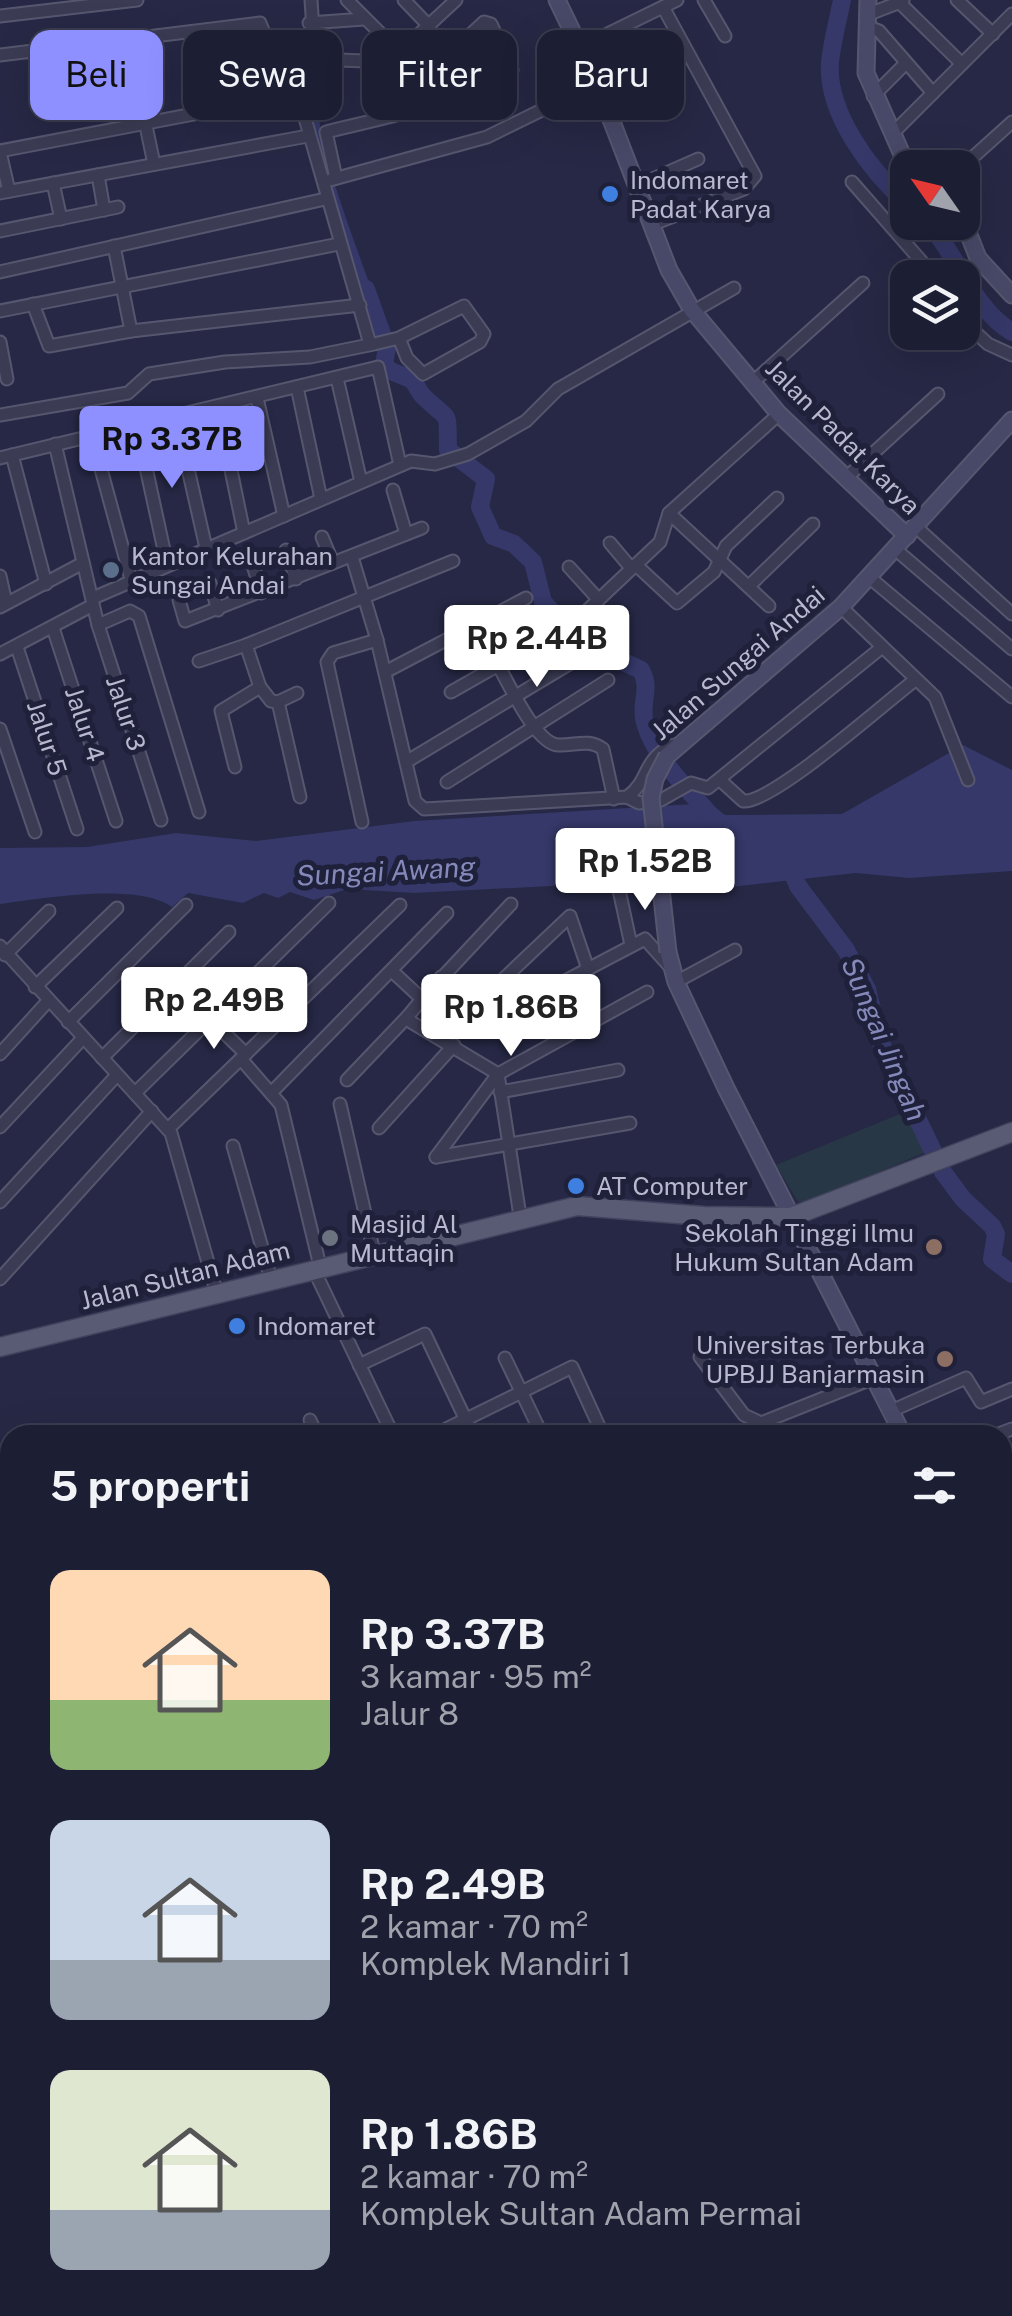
<!DOCTYPE html>
<html lang="id">
<head>
<meta charset="utf-8">
<style>
	body { margin:0; font-family:"Public Sans",sans-serif; background:#292b40; color:#f1f3f6; height:100vh; display:flex; flex-direction:column; font-size:38px; white-space:nowrap }
	* { box-sizing:border-box; margin:0 }
	p { font-size:32px; color:#a0a2ac }
	.icon { flex:none; width:55px; height:55px; fill:none; stroke:currentColor; stroke-width:2; stroke-linecap:round; stroke-linejoin:round }
	.map { position:relative; flex:1; overflow:hidden }
	.panel { position:absolute; left:0px; top:1425px; width:1012px; height:892px; display:flex; flex-direction:column; background:#1c1e34; border-radius:30px 30px 0 0; box-shadow:0 10px 40px #0002,0 0 0 2px #3a3c4f }
	.panel>* { flex:none }
	.hud { position:absolute; left:30px; top:30px; width:952px; height:90px; display:flex; gap:20px }
	.needle { width:65px; rotate:304deg }
	.fabs { position:absolute; left:890px; top:150px; display:grid; gap:20px }
	.fabs a { display:grid; place-items:center; width:90px; height:90px; border-radius:20px; background:#1c1e34; box-shadow:0 10px 40px #0002,0 0 0 2px #3a3c4f; font-size:50px }
	.price { position:absolute; translate:-50% -85px; padding:0 22px; border-radius:10px; background:#fff; color:#222; font-size:32px; line-height:65px; filter:drop-shadow(0 2px 5px #0008) }
	.price::after { content:''; position:absolute; left:50%; top:60px; width:30px; height:22px; margin-left:-15px; background:inherit; clip-path:polygon(0 0,100% 0,50% 100%) }
	.price.on { background:#8d90fe; color:#111 }
	ul { padding:0; list-style:none }
	li { display:flex; align-items:center; gap:30px; height:250px; padding:0 50px }
	li span { display:grid; place-items:center; flex:none; width:280px; height:200px; border-radius:20px; color:#555 }
	li>.icon { margin-inline-start:auto }
	span .icon { width:120px; height:120px; fill:#fffc; stroke-width:1 }
	li b { font-size:42px }
	h2 { display:flex; justify-content:space-between; align-items:center; height:120px; padding:0 50px; font-size:42px }
	.pill { padding:0 35px; border-radius:20px; background:#1c1e34; box-shadow:0 10px 40px #0002,0 0 0 2px #3a3c4f; font-size:35px; line-height:90px }
	.pill.on { background:#8d90fe; color:#111 }
	.map>svg:first-child { display:block }
</style>
</head>
<body>
<div class="map">
<svg width="1012" height="2316" viewBox="0 0 1012 2316">
	<rect width="100%" height="100%" fill="#262845"/>
	<path fill="#283746" d="M907,1111l21,40 -117,50 -13,1 -22,-37z"/>
	<path fill="#353868" d="M963,745l49,25v101l-103,7 -53,-5 -169,19 -57,-10 -216,11 -67,-4 -33,11 -24,-8 -12,6 -14,-5 -21,10 -55,-10 -16,14c-34,-25 -129,-9 -172,-3v-56l87,-1 89,-14 80,8 158,-20 296,-18 15,12 117,-1z"/>
	<g fill="none" stroke-linecap="round" stroke-linejoin="round">
		<g stroke="#353868" stroke-width="2.5">
			<path d="M0,1864l10,20"/>
			<path d="M0,1961l10,-10"/>
		</g>
		<path stroke="#353868" stroke-width="10" d="M282,72l1,5h19l8,8c4,69 33,139 56,204"/>
		<g stroke="#353868" stroke-width="18">
			<path d="M842,0c-4,20 -10,42 -12,62 -4,51 41,110 78,142"/>
			<path d="M928,222c29,33 45,87 84,110"/>
			<path d="M366,289l21,59 -3,16c8,12 19,9 29,17 1,1 8,13 9,14 30,30 25,11 26,55l38,29 -6,28 13,29 21,8 19,18 10,40 15,16 30,10 23,28 30,14c11,20 -2,33 4,53 11,38 45,68 70,97"/>
			<path d="M788,862l10,24 48,64 21,39 13,52 63,131 20,27 29,27 4,8 -4,25 20,15"/>
			<path d="M0,2292l10,-15"/>
		</g>
		<defs>
			<g id="street">
				<path d="M311,0l4,59 74,3 67,-62"/>
				<path d="M347,0l55,55"/>
				<path d="M404,0l26,27"/>
				<path d="M704,0l21,36"/>
				<path d="M957,0l36,34"/>
				<path d="M899,2l63,62"/>
				<path d="M869,14l34,-13"/>
				<path d="M0,16l137,-16"/>
				<path d="M309,23l55,-4"/>
				<path d="M869,27l10,4 54,62"/>
				<path d="M461,45l22,39"/>
				<path d="M581,47l96,-47"/>
				<path d="M0,55l260,-32 29,70"/>
				<path d="M873,96l32,-32"/>
				<path d="M145,121l9,43"/>
				<path d="M892,134l120,-120"/>
				<path d="M0,151l298,-57 72,250"/>
				<path d="M0,152l9,39"/>
				<path d="M961,168l51,-46"/>
				<path d="M98,175l6,35"/>
				<path d="M336,178l-10,-46c60,-15 133,-28 186,-62l-21,-46 -7,-2c-27,26 -66,55 -81,90"/>
				<path d="M330,180l157,-43 110,-54"/>
				<path d="M852,182l84,96"/>
				<path d="M53,183l8,36"/>
				<path d="M639,185l59,-26"/>
				<path d="M0,193l308,-57"/>
				<path d="M653,224l91,-35 11,-13 -92,-169"/>
				<path d="M0,231l118,-24"/>
				<path d="M114,246l17,85"/>
				<path d="M0,272l325,-73"/>
				<path d="M33,304l16,42 82,-15 229,-26"/>
				<path d="M0,311l339,-67"/>
				<path d="M962,320l26,24 24,11"/>
				<path d="M0,342l7,37"/>
				<path d="M337,378l24,104"/>
				<path d="M752,383l111,-100"/>
				<path d="M297,387l24,112"/>
				<path d="M257,398l27,118"/>
				<path d="M218,407l26,126"/>
				<path d="M0,415l128,-22 21,-19 76,-12 85,-5 64,-13 25,-6 65,-32 20,28 -4,8 -57,32 -16,-16 -8,-20"/>
				<path d="M176,416l30,132"/>
				<path d="M137,426l30,138"/>
				<path d="M92,436l39,143"/>
				<path d="M55,444l43,181 63,195"/>
				<path d="M12,455l34,129"/>
				<path d="M0,458l378,-91 22,98"/>
				<path d="M846,478l92,-84"/>
				<path d="M393,490l13,44"/>
				<path d="M669,513l100,93"/>
				<path d="M915,526l97,88"/>
				<path d="M322,537l11,26"/>
				<path d="M610,543l21,25"/>
				<path d="M895,549l117,100"/>
				<path d="M286,550l10,29"/>
				<path d="M352,557l25,83 -44,13 -6,9 35,160"/>
				<path d="M253,565l8,28"/>
				<path d="M636,565l41,38 37,-31 12,-26 51,-48"/>
				<path d="M569,567l29,32"/>
				<path d="M0,576l6,27"/>
				<path d="M869,577l143,120"/>
				<path d="M210,583l8,27"/>
				<path d="M749,586l64,-62"/>
				<path d="M93,598l318,-137 24,3 33,-10 58,-33 32,-32 176,-101"/>
				<path d="M179,600l6,21 237,-93"/>
				<path d="M0,607l83,-44"/>
				<path d="M841,607l94,90 33,83"/>
				<path d="M98,625l32,-14 9,5 60,196"/>
				<path d="M53,628l63,193"/>
				<path d="M377,640l38,161 9,8 203,-12c23,-16 15,-38 46,-52"/>
				<path d="M17,647l60,182"/>
				<path d="M0,654l93,-49"/>
				<path d="M199,661l47,-16"/>
				<path d="M498,665c11,19 38,79 60,80 17,1 30,-7 45,4l11,50"/>
				<path d="M385,672l141,-74"/>
				<path d="M260,687l11,14 7,1 22,95"/>
				<path d="M451,692l125,-71 84,-79 9,-29 110,-99"/>
				<path d="M278,702l19,-9"/>
				<path d="M0,729l35,103"/>
				<path d="M406,762l188,-113"/>
				<path d="M235,767l-14,-56 39,-24 -14,-42 207,-84"/>
				<path d="M720,780l23,21c29,3 143,-99 172,-121"/>
				<path d="M447,782l161,-102"/>
				<path d="M627,797l12,6 22,-3 30,-17 17,5 173,-140"/>
				<path d="M619,890l12,55"/>
				<path d="M0,946l171,187 46,161"/>
				<path d="M5,955l44,-44"/>
				<path d="M393,972l29,27 -14,17 3,6 87,52 22,142"/>
				<path d="M441,977l36,27 27,9 141,-74 27,30"/>
				<path d="M676,982l59,-32"/>
				<path d="M175,985l71,69"/>
				<path d="M35,987l82,-79"/>
				<path d="M422,999l89,-95"/>
				<path d="M477,1004l93,-88 18,53"/>
				<path d="M68,1022l118,-117"/>
				<path d="M0,1054l49,-54"/>
				<path d="M102,1058l127,-126"/>
				<path d="M241,1059l40,46 39,161"/>
				<path d="M347,1080l61,-64"/>
				<path d="M272,1092l175,-179"/>
				<path d="M500,1092l118,-22"/>
				<path d="M135,1093l194,-190"/>
				<path d="M340,1104l35,153"/>
				<path d="M0,1127l83,-89"/>
				<path d="M379,1128l75,-83"/>
				<path d="M168,1129l232,-224"/>
				<path d="M233,1146l38,133"/>
				<path d="M436,1157l62,-83 149,-82"/>
				<path d="M436,1157l194,-34"/>
				<path d="M0,1202l117,-127"/>
				<path d="M313,1268l80,167"/>
				<path d="M0,1279l152,-168"/>
				<path d="M700,1357l44,58 17,8 113,-45"/>
				<path d="M505,1358l37,77"/>
				<path d="M359,1365l66,-31 48,101"/>
				<path d="M891,1411l75,-33 15,24 31,-13"/>
				<path d="M310,1420l7,15"/>
				<path d="M434,1435l138,-68 31,68"/>
				<path d="M996,1435l16,-6"/>
				<path d="M1002,1470l10,-5"/>
				<path d="M1002,1533l10,7"/>
				<path d="M0,1587l10,-6"/>
				<path d="M1002,1609l10,-6"/>
				<path d="M0,1657l10,-5"/>
				<path d="M1008,1737l4,-3"/>
				<path d="M1002,1847l10,17"/>
				<path d="M1002,1887l10,-4"/>
				<path d="M0,2066l10,8"/>
				<path d="M1002,2076l10,-6"/>
				<path d="M1002,2083l10,17"/>
				<path d="M1002,2261l10,13"/>
				<path d="M214,2308l3,8"/>
				<path d="M275,2308l17,8"/>
				<path d="M361,2308l18,8"/>
				<path d="M24,2316l4,-8"/>
				<path d="M400,2316l4,-8"/>
				<path d="M439,2316l4,-8"/>
				<path d="M474,2316l4,-8"/>
				<path d="M508,2316v-8"/>
				<path d="M634,2316l1,-8"/>
				<path d="M672,2316l1,-8"/>
				<path d="M714,2316l1,-8"/>
				<path d="M919,2316l28,-8"/>
			</g>
			<g id="secondary">
				<path d="M557,0l40,83 72,187 23,40 87,104 128,122"/>
				<path d="M868,0l-2,73 42,95"/>
				<path d="M962,217l16,41 34,37"/>
				<path d="M667,756l174,-149 171,-187"/>
				<path d="M668,952l8,30 50,106 177,347"/>
				<path d="M1002,1627l10,18"/>
				<path d="M0,1905l5,14 -5,7"/>
				<path d="M1002,2180l10,-6"/>
				<path d="M824,2316l1,-8"/>
			</g>
			<path id="primary" d="M0,1347l577,-141 127,10 87,1 221,-85"/>
		</defs>
		<use href="#street" stroke="#56576f" stroke-width="15"/>
		<use href="#secondary" stroke="#56576f" stroke-width="19"/>
		<use href="#primary" stroke="#41425b" stroke-width="21"/>
		<use href="#street" stroke="#3b3c54" stroke-width="11"/>
		<use href="#secondary" stroke="#484968" stroke-width="15"/>
		<use href="#primary" stroke="#595a74" stroke-width="18"/>
		<defs>
			<path id="secondary-bridge" d="M667,756l-12,23 -4,19 17,154"/>
		</defs>
		<use href="#secondary-bridge" stroke="#56576f" stroke-width="19" stroke-linecap="butt"/>
		<use href="#secondary-bridge" stroke="#484968" stroke-width="15"/>
	</g>
	<g fill="#3f7fe0" stroke="#1f203a" stroke-width="4">
		<circle cx="610" cy="194" r="10"/>
		<circle cx="576" cy="1186" r="10"/>
		<circle cx="237" cy="1326" r="10"/>
	</g>
	<circle fill="#5c6f8a" stroke="#1f203a" stroke-width="4" cx="111" cy="570" r="10"/>
	<circle fill="#6b7280" stroke="#1f203a" stroke-width="4" cx="330" cy="1238" r="10"/>
	<g fill="#8d6e63" stroke="#1f203a" stroke-width="4">
		<circle cx="934" cy="1247" r="10"/>
		<circle cx="945" cy="1359" r="10"/>
	</g>
	<g text-anchor="middle" stroke-width="10" stroke-linejoin="round" paint-order="stroke">
		<g font-size="25" fill="#b8b9ce" stroke="#1f203a" text-anchor="start">
			<text x="630" y="189">Indomaret<tspan x="630" dy="29">Padat Karya</tspan></text>
			<text x="131" y="565">Kantor Kelurahan<tspan x="131" dy="29">Sungai Andai</tspan></text>
			<text x="596" y="1195">AT Computer</text>
			<text x="350" y="1233">Masjid Al<tspan x="350" dy="29">Muttaqin</tspan></text>
			<text x="914" y="1242" text-anchor="end">Sekolah Tinggi Ilmu<tspan x="914" dy="29">Hukum Sultan Adam</tspan></text>
			<text x="257" y="1335">Indomaret</text>
			<text x="925" y="1354" text-anchor="end">Universitas Terbuka<tspan x="925" dy="29">UPBJJ Banjarmasin</tspan></text>
		</g>
		<g font-size="25" fill="#b8b9ce" stroke="#1f203a">
			<text transform="translate(843 437) rotate(45)" y="9">Jalan Padat Karya</text>
			<text transform="translate(738 663) rotate(-41)" y="9">Jalan Sungai Andai</text>
			<text transform="translate(126 713) rotate(72)" y="9">Jalur 3</text>
			<text transform="translate(85 724) rotate(72)" y="9">Jalur 4</text>
			<text transform="translate(47 738) rotate(72)" y="9">Jalur 5</text>
			<text transform="translate(185 1275) rotate(-14)" y="9">Jalan Sultan Adam</text>
		</g>
		<g font-size="28" font-style="italic" fill="#8589ba" stroke="#1f203a">
			<text transform="translate(386 871) rotate(-3)" y="10">Sungai Awang</text>
			<text transform="translate(884 1039) rotate(67)" y="10">Sungai Jingah</text>
		</g>
	</g>
</svg>
<div class="fabs">
<a><svg class="needle" viewBox="-14 -14 28 28"><path d="M0-13l5 13h-10z" fill="#e53935"/><path d="M0 13l5-13h-10z" fill="#a0a2ac"/></svg></a>
<a><svg class="icon" aria-label="layers" viewBox="0 0 24 24"><path d="M12 4l9 5-9 5-9-5zM3 14l9 5 9-5"/></svg></a>
</div>
<b class="price on" style="left:172px;top:491px">Rp 3.37B</b>
<b class="price" style="left:537px;top:690px">Rp 2.44B</b>
<b class="price" style="left:645px;top:913px">Rp 1.52B</b>
<b class="price" style="left:214px;top:1052px">Rp 2.49B</b>
<b class="price" style="left:511px;top:1059px">Rp 1.86B</b>
<div class="hud">
<a class="pill on">Beli</a>
<a class="pill">Sewa</a>
<a class="pill">Filter</a>
<a class="pill">Baru</a>
</div>
<section class="panel">
<h2>5 properti<svg class="icon" aria-label="filters" viewBox="0 0 24 24"><path d="M4 7h16M4 17h16"/><circle cx="9" cy="7" r="2"/><circle cx="15" cy="17" r="2"/></svg></h2>
<ul>
<li><span style="background:linear-gradient(#ffd9b3 65%,#8fb573 0)"><svg class="icon" aria-label="home" viewBox="0 0 24 24"><path d="M3 11l9-7 9 7M6 9v11h12V9"/></svg></span><div><b>Rp 3.37B</b><p>3 kamar · 95 m²</p><p>Jalur 8</p></div></li>
<li><span style="background:linear-gradient(#c9d6e8 70%,#9aa5b1 0)"><svg class="icon" aria-label="home" viewBox="0 0 24 24"><path d="M3 11l9-7 9 7M6 9v11h12V9"/></svg></span><div><b>Rp 2.49B</b><p>2 kamar · 70 m²</p><p>Komplek Mandiri 1</p></div></li>
<li><span style="background:linear-gradient(#dfe7d0 70%,#9aa5b1 0)"><svg class="icon" aria-label="home" viewBox="0 0 24 24"><path d="M3 11l9-7 9 7M6 9v11h12V9"/></svg></span><div><b>Rp 1.86B</b><p>2 kamar · 70 m²</p><p>Komplek Sultan Adam Permai</p></div></li>
</ul>
</section>
</div>
</body>
</html>
